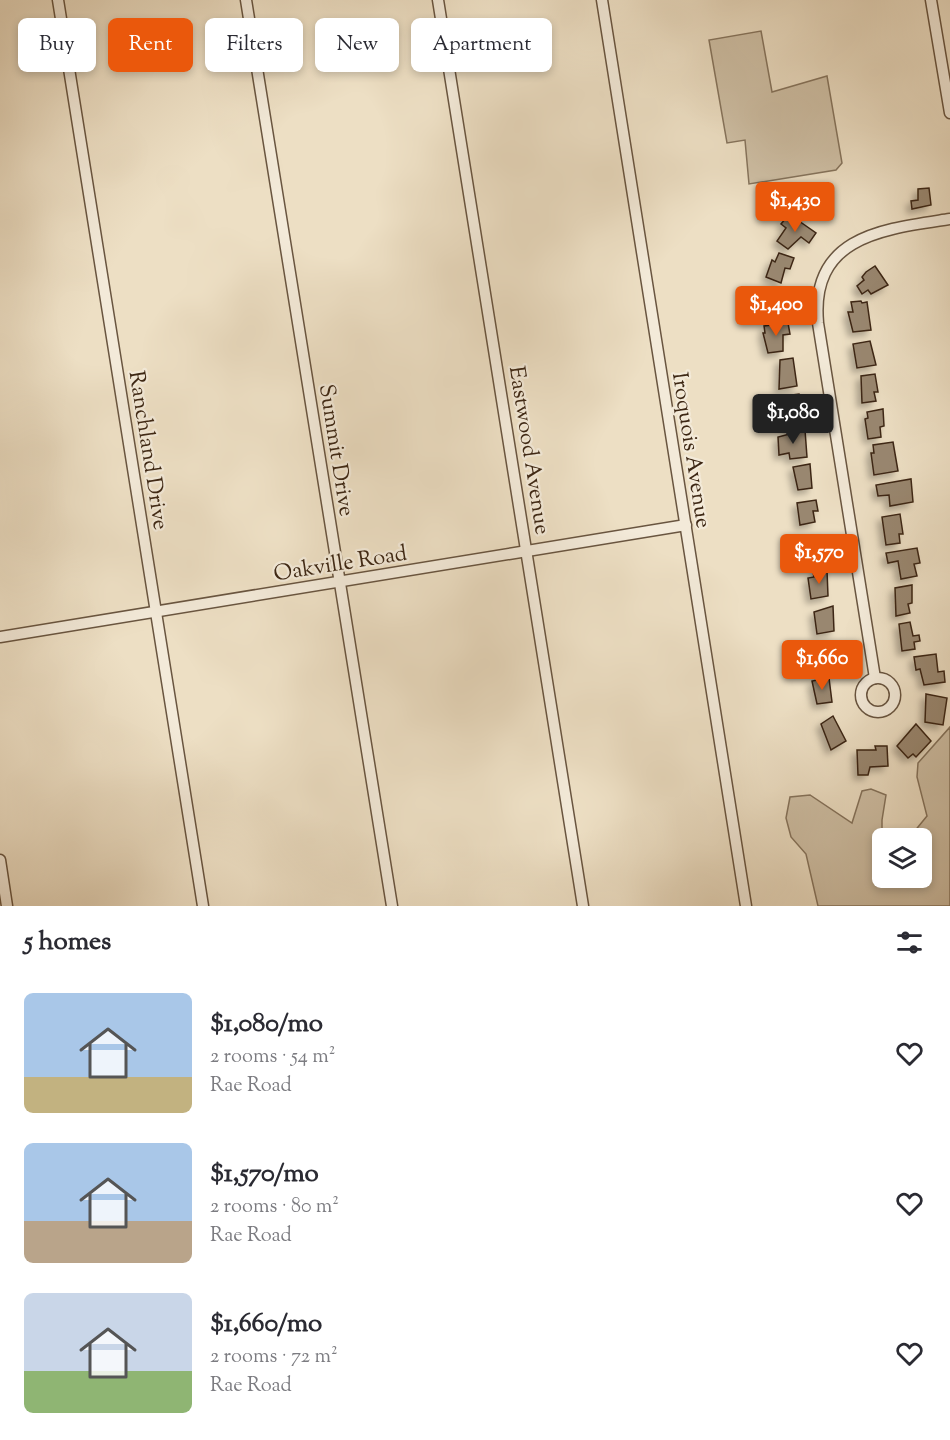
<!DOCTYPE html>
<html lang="en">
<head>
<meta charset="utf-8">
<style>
	body { margin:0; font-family:"Sorts Mill Goudy",serif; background:#f7f7f7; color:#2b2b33; height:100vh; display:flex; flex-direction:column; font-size:22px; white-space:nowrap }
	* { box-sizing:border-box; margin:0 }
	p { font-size:20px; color:#7c7c81 }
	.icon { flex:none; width:33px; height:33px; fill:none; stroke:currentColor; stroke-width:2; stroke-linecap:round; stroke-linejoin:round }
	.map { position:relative; height:906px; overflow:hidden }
	.sheet { display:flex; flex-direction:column; background:#fff; flex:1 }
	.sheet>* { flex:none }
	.top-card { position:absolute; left:18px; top:18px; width:600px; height:54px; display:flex; gap:12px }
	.tools { position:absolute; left:872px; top:828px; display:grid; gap:12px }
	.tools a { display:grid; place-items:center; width:60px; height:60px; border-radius:9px; background:#fff; box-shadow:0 3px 9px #0003; font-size:30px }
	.price { position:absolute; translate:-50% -51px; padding:0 14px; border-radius:6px; background:#ea580c; color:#fff; font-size:20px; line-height:39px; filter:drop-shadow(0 2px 3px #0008) }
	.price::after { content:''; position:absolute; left:50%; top:36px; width:18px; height:14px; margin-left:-9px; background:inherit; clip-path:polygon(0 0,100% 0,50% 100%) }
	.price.on { background:#222; color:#fff }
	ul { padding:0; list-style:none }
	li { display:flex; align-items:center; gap:18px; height:150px; padding:0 24px }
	li span { display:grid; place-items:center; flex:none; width:168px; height:120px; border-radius:9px; color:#555 }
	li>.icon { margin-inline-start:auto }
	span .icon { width:72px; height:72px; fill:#fffc; stroke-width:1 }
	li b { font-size:26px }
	h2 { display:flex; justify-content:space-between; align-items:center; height:72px; padding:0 24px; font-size:26px }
	.chip { padding:0 21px; border-radius:9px; background:#fff; box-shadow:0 3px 9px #0003; font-size:21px; line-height:54px }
	.chip.on { background:#ea580c; color:#fff }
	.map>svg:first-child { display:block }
</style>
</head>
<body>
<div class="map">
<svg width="950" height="906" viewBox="0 0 950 906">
	<defs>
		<filter id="shadow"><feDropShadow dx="-4.5" dy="4.5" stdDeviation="3" flood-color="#0004"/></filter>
	</defs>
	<rect width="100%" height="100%" fill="#eddfc4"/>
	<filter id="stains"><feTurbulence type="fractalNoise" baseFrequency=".00333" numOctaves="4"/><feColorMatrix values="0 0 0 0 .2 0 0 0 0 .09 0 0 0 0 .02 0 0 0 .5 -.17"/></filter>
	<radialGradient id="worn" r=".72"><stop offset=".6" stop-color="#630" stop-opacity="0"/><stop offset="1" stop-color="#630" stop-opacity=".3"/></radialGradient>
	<g fill="#cfc0a6" stroke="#86745d" stroke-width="1.5">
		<path d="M761,31l11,61 55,-16 15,87 -6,7 -87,14 -4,-44 -18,3 -18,-103z"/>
		<path d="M950,727v179h-132l-12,-52 -15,-17 -5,-19 4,-21 20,-2 42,28 10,-32 9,-2 15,6 -4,25v58h39v-40h-12l18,-22 -10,-39 1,-14z"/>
	</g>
	<g fill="#998770" stroke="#3d2714" stroke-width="1.5" filter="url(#shadow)">
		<path d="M929,188l2,17 -19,4 -1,-8 7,-1v-11z"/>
		<path d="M786,218l7,5 3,-4 20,14 -7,10 -8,-6 -13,12 -11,-8 9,-13 -5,-4z"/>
		<path d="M779,253l15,5 -4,11 -5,-1 -4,15 -15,-6 6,-17 3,2z"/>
		<path d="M875,266l13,19 -17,9 -3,-4 -6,4 -5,-8 7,-6 -2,-3 4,-5z"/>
		<path d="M768,291h20v13l-5,-1 -3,10h-13z"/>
		<path d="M861,301l1,2 5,-1 4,28 -18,2 -5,-20h5l-2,-10z"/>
		<path d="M788,323l2,11 -7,1v16l-15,2 -5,-20h2l-1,-7z"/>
		<path d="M870,341l6,24 -19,3 -4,-24z"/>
		<path d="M793,358l4,28 -18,3 1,-29z"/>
		<path d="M875,374l3,18h-4l2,9 -14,2 -1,-27z"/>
		<path d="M799,394l5,29 -19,3 -3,-22 4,-1 -1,-7z"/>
		<path d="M883,409l1,17 -4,1 1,10 -13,2 -3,-20 3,-1 -1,-6z"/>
		<path d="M805,430l2,27 -17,2 -1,-6 -10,2 -1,-18z"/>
		<path d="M893,442l5,29 -24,4 -3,-22h3l-1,-8z"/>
		<path d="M810,464l2,24 -14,2 -5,-23z"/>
		<path d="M911,479l2,23 -23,4 -1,-11 -11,1 -2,-11z"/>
		<path d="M816,500l2,11h-5l2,11 -15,3 -3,-22z"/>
		<path d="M900,514l3,20h-4l1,9 -14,2 -4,-28z"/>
		<path d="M822,535v25l-14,2 -4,-24z"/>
		<path d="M917,548l3,15 -6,1 3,12 -16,3 -3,-18 -10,2 -2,-10z"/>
		<path d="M827,570l1,26 -17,3 -3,-21 6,-1 -1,-5z"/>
		<path d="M912,585v18l-4,1 2,9 -14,3 -1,-28z"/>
		<path d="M833,606l1,25 -17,3 -3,-22z"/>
		<path d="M910,622l3,14 6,-1 1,6 -6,1 1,7 -13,2 -3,-27z"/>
		<path d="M838,641l2,11 -5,1 -1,16 -15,3 -5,-21 1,-6z"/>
		<path d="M936,654l2,18 6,-1 1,11 -21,3 -4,-16 -4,1 -2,-13z"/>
		<path d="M829,678l3,24 -15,2 -5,-23z"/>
		<path d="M926,694l21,4 -4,27 -18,-3z"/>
		<path d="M833,716l13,25 -15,9 -10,-26z"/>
		<path d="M916,724l15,17 -15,16 -3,-3 -5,4 -11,-12z"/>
		<path d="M875,746h12l1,20 -18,1 -2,8h-10l-1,-25h19z"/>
	</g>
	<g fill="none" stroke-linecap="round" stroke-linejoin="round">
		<defs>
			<g id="minor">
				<path d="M58,0l145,906"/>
				<path d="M246,0l146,906"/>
				<path d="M438,0l145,906"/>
				<path d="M602,0l144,906"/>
				<path d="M931,0l19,113"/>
				<path d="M0,637l686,-112"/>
				<path d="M875,678l-57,-355c-8,-88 67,-94 132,-104"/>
				<circle cx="878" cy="695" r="17"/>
				<path d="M0,860l7,46"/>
			</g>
		</defs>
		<use href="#minor" stroke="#695540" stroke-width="13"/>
		<use href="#minor" stroke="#f3ead9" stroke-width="10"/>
	</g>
	<g text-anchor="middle" stroke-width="4.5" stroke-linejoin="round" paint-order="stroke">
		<g font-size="22" fill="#3d2714" stroke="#f3ead9">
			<text transform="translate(150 450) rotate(81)" y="8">Ranchland Drive</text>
			<text transform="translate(338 450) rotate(81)" y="8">Summit Drive</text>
			<text transform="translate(531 450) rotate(81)" y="8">Eastwood Avenue</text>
			<text transform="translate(693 450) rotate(81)" y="8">Iroquois Avenue</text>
			<text transform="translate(340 562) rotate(-9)" y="8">Oakville Road</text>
		</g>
	</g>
	<rect width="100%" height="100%" filter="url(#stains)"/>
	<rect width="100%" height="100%" fill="url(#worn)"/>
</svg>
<div class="tools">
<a><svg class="icon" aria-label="layers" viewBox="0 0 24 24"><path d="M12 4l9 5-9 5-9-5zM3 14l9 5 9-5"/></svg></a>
</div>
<b class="price" style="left:795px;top:233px">$1,430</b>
<b class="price" style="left:776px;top:337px">$1,400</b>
<b class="price on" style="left:793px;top:445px">$1,080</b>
<b class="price" style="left:819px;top:585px">$1,570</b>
<b class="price" style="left:822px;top:691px">$1,660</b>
<div class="top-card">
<a class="chip">Buy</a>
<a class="chip on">Rent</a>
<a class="chip">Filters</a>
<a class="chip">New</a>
<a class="chip">Apartment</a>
</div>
</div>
<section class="sheet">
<h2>5 homes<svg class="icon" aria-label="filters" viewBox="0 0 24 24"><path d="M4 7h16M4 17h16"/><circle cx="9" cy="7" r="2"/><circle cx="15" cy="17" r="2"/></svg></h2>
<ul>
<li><span style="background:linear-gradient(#a9c7e8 70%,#c2b280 0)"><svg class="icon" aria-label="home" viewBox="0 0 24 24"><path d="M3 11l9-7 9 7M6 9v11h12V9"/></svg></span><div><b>$1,080/mo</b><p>2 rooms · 54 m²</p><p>Rae Road</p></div><svg class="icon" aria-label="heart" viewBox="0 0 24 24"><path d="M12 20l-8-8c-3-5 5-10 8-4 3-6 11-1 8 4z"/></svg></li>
<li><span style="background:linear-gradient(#a9c7e8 65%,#b9a48a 0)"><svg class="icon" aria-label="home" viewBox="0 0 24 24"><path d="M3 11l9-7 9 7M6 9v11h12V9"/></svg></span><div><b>$1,570/mo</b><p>2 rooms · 80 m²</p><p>Rae Road</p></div><svg class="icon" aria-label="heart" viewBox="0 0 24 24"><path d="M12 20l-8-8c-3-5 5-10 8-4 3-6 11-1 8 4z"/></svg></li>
<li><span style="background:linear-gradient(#c9d6e8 65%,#8fb573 0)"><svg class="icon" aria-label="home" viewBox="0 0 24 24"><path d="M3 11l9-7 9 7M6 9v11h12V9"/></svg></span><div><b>$1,660/mo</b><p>2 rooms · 72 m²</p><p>Rae Road</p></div><svg class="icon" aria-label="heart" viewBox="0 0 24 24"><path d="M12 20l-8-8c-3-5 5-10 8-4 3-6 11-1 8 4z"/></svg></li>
</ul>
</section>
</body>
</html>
